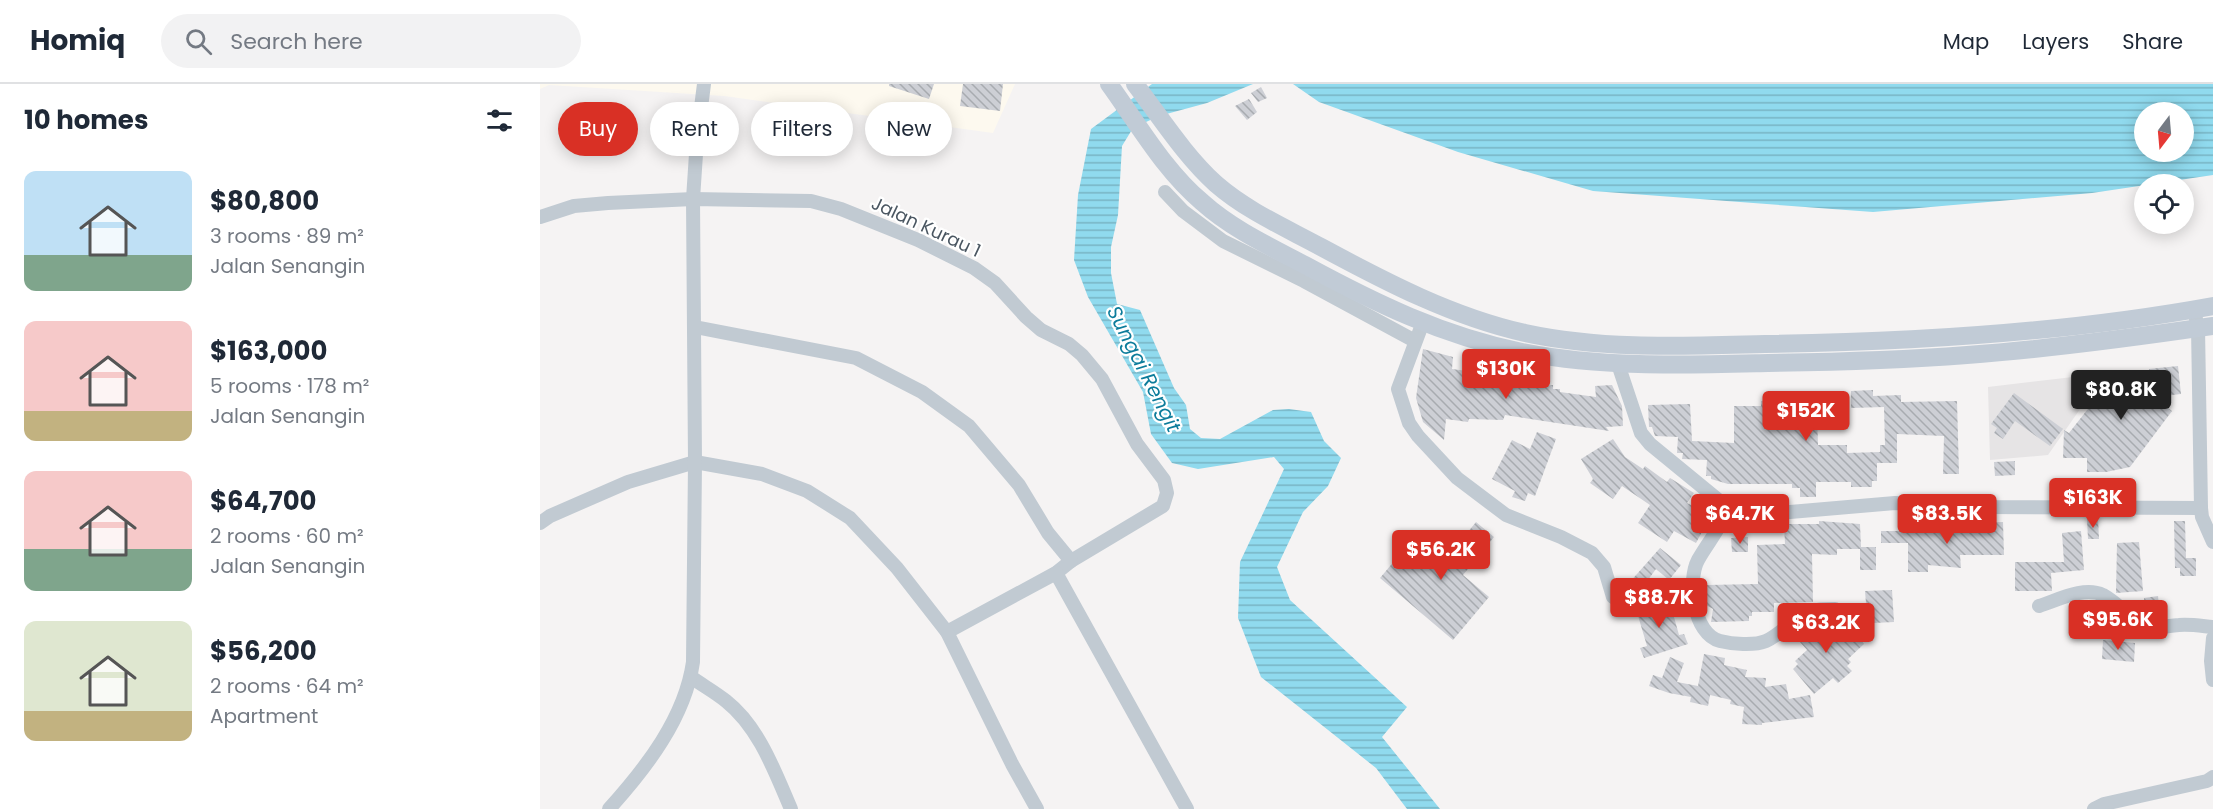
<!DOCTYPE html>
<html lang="en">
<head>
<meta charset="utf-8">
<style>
	body { margin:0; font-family:Poppins,sans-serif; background:#f2f2f3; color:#1f2937; height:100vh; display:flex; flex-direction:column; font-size:22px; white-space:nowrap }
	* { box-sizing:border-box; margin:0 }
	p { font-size:20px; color:#747a83 }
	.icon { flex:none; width:33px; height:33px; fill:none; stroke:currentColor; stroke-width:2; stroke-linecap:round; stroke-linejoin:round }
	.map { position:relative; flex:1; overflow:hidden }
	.side { display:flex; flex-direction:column; background:#fff; width:540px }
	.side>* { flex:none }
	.guide { position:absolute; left:18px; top:18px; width:570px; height:54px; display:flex; gap:12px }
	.needle { width:39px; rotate:196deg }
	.controls { position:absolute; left:1594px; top:18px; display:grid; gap:12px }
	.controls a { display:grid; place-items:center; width:60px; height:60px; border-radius:50%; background:#fff; box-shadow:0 3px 15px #0003; font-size:30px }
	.price { position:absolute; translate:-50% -51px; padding:0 14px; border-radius:6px; background:#d93025; color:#fff; font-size:20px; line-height:39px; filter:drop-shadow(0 2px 3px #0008) }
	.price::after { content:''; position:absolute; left:50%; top:36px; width:18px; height:14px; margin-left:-9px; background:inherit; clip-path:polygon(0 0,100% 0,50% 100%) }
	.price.selected { background:#222; color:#fff }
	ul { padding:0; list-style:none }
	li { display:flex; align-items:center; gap:18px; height:150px; padding:0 24px }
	li span { display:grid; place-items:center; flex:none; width:168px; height:120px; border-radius:12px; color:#555 }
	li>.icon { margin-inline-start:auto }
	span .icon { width:72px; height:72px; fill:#fffc; stroke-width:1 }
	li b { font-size:26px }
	h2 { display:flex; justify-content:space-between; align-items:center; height:72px; padding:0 24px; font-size:26px }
	.pill { padding:0 21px; border-radius:27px; background:#fff; box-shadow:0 3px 15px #0003; font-size:21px; line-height:54px }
	.pill.selected { background:#d93025; color:#fff }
	header { display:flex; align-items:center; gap:36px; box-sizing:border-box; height:84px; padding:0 30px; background:#fff; border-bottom:2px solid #e0e1e3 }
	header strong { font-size:28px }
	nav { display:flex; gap:33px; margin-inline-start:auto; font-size:21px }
	.search { width:420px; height:54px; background:#f2f2f3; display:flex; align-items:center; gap:15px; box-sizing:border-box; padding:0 21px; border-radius:33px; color:#747a83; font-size:22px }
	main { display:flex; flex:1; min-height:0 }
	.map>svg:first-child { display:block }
</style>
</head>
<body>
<header>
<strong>Homiq</strong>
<div class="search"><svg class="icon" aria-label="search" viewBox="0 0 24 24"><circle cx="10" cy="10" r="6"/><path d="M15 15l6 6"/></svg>Search here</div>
<nav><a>Map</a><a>Layers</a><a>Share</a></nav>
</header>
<main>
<section class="side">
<h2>10 homes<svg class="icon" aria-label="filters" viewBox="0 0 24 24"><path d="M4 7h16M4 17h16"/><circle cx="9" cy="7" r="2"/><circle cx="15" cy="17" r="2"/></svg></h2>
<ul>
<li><span style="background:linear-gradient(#bfe0f5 70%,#7fa58c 0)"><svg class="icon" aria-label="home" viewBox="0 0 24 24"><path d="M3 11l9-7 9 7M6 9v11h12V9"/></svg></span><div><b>$80,800</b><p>3 rooms · 89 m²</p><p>Jalan Senangin</p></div></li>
<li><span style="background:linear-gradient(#f6c9c9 75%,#c2b280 0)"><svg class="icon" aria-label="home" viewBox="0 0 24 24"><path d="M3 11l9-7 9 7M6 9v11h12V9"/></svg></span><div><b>$163,000</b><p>5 rooms · 178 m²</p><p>Jalan Senangin</p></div></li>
<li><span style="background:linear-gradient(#f6c9c9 65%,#7fa58c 0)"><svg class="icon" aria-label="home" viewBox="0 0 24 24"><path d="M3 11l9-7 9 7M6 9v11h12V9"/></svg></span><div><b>$64,700</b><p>2 rooms · 60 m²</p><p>Jalan Senangin</p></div></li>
<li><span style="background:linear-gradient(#dfe7d0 75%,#c2b280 0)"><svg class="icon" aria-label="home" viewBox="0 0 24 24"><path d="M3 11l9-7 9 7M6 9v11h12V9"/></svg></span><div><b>$56,200</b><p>2 rooms · 64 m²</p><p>Apartment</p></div></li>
</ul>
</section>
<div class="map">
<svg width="1673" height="725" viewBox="0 0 1673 725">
	<defs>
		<pattern id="water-rules" width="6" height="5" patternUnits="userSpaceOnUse" patternTransform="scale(1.5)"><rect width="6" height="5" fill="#90daee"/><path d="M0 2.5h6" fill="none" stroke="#78b4c4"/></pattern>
		<pattern id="building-back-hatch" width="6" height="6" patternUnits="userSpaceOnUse" patternTransform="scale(1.5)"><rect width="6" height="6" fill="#cdcfd5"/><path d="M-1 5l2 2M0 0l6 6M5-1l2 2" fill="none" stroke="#a8abb0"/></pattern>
	</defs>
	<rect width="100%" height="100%" fill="#f5f3f3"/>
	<path fill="#fdf9ef" d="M0,0h475l-22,49 -269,-37 -175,-11 -9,4z"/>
	<path fill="#e6e4e5" d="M1550,291l2,17 -44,63 -58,5 -2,-73z"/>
	<g fill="url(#water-rules)" fill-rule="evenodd">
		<path d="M612,0h101l-46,19 -48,13 -26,12 -11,18 -4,69 -7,32v26l6,31 23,6 34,78 12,17 4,24 11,9 19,1 53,-29 16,-1 22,3 13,29 17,17 -13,28 -25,26 -26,55 13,33 117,107 -25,30 58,72h-33l-31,-41 -115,-91 -23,-59 2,-56 44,-93 -10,-12 -76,12 -26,-6 -21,-29 -8,-42 -55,-95 -14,-37 4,-65 13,-66z"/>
		<path d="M753,0h920v91l-121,18 -219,19 -280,-21 -135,-39 -139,-50zM1605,28h39v40h-39z"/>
	</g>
	<g fill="url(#building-back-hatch)">
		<path d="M349,0h45l-5,15 -40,-13z"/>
		<path d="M423,0h40l-3,27 -40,-5z"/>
		<path d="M721,3l6,11 -9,4 -7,-9z"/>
		<path d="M709,15l8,13 -10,8 -12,-14z"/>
		<path d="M883,265l30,8 -1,12 23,3 -2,13 34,1v-7h28v7l18,-1v4h7v3l36,5 -1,-11 17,-1 10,21 1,20 -17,1 3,4 -104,-16 -2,5 -34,-1 -1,3 -22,-3 -2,21 -21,-18 -7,-24z"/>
		<path d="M1638,282l3,28 -27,3 18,14 -42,56 -24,5h-19v-14h-24l1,-28 5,3 47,-60 7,-1 28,23 -2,-26z"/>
		<path d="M1333,306v6l28,-1v7l56,-1 2,73h-16l1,-38 -47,-2v29h-20v18h-5v6h-21v-5h-35v15h-16v-9h-8v-4h-64l-17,-5v-3h-5l1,-16 -25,-1 1,-6h-6l1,-16 -23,-1 -3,-9h-3l-1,-22 42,-1 2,37 42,2v-37h27v-5l28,-1v12l28,-1 1,34h29v8l33,-1v-7h5l-1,-38 -33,1v-17z"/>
		<path d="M1474,309l49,36 -13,17 -35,-25 -12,18 -9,-6 3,-5 -6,-4z"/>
		<path d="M997,348l19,7 -21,57 -7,-3 -3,8 -13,-4 3,-6 -23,-12 20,-39 18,9z"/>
		<path d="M1073,355l12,18 18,12 2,-3 22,16 3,-4 24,15 -7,10 24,12 -15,28 -22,-12 -7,11 -29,-19 12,-18 -28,-19 -9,13 -23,-16 3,-4 -12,-20z"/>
		<path d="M1475,377v14l-20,1 -1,-14z"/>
		<path d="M1558,434l1,21h-11l-1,-20z"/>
		<path d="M1279,437l41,3 1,23h15v23h-16v-21h-23v6l-25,-1 1,48 -39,1v9h-22v4h-3v5l-38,1 2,-13 -9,-5 -1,-14h4v-5l51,-1 -1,-39 28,-1 -1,-20h35z"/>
		<path d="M1634,437h11l1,37h10v18h-16v-8h-5z"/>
		<path d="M936,438l18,15 -31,38 26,22 -36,43 -73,-62 36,-43 30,24z"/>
		<path d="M1463,438l1,33h-44l1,13 -33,-3v7h-20v-29h-27v-12h27v-5h19v4l36,3v-5h9v-5z"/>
		<path d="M1541,447l3,39 -33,3 1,18h-37v-29h49l-2,-29z"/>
		<path d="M1208,453v15h-16l-1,-14z"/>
		<path d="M1599,458l4,49 -27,2 1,-50z"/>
		<path d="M1120,464l21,17 -12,15 -13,-11 -14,19 -5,2 -8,-7z"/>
		<path d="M1352,506l2,32 -20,1v-7h-7l-2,-25z"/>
		<path d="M1618,512l2,19 -15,1 -1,-18z"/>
		<path d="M1129,515l10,36 5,-1 4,10 -44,14 -4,-10 7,-2 -11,-37z"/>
		<path d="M1552,517l7,2 2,25 -26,2 -2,-26z"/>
		<path d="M1298,533l26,27 -16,15 3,3 -4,4 5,5 -14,12 -5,-5 -19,16 -21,-25 5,-5 -3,-3 12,-11 -13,-15 16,-14 11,12z"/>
		<path d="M1563,556l32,3 -1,19 -32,-3z"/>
		<path d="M1164,570l21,4 -1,7 23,5 -2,7 21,1 -1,9 21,-3 3,15 21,-4 4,22 -52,6v2l-20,-1 2,-17 -14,-3 1,-4 -21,-5 -2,11 -18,-4 1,-5 -22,-4 -20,-7 4,-11 9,3 8,-21 14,6 -7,19 21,4z"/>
	</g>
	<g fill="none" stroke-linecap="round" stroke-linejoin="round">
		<g stroke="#c1cad2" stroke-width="14">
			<path d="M625,108l18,19 40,30 81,40 111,60"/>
			<path d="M0,133l34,-11 34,-3 85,-4 118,2 30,8 77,31 56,28 21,15 31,34 15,13 28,14 13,11 20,24 35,65 27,36 3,13 -4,13 -92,55 -15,12 -109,59"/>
			<path d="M1654,226l4,18 3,180 1,9 11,25"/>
			<path d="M883,238l-25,67 11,34 9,13 39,42 49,37 55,22 31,16 12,14 9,30 6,4 7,1 68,-19"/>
			<path d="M155,243l161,31 66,34 47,34 50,59 29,48 23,28"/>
			<path d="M1078,280l23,69 9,11 78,64 15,3 47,1 105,-9 86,4 220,1"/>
			<path d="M1188,424c-7,20 -20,34 -30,52 -11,21 -5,74 22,81 12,3 34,5 46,0 16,-7 29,-25 46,-30 7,-2 16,-2 23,-2"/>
			<path d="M0,439l10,-7 78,-34 67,-20 67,12 45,17 43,27 47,50 50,64 65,132 25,45"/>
			<path d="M516,489l131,236"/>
			<path d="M1499,522c19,-6 45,-20 64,-11 13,7 26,21 37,30 14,5 24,1 39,0 11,-1 23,1 34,2"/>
			<path d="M1673,554l-2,23 2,19"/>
			<path d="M151,593c11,8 24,15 35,24 33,26 49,71 65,108"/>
			<path d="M69,725c37,-41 76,-91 84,-147l2,-200 -2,-263 4,-60 7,-55"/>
			<path d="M1554,725l10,-5 103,-23 6,-4"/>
		</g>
		<g stroke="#c1cbd6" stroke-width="18">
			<path d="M569,0c29,40 55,86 93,118 30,27 67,44 103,63 70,38 138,71 217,87 81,16 164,13 246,11 67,-1 133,-3 199,-8 83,-6 164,-17 246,-29"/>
			<path d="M595,0c26,34 50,72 81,100 31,27 70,44 105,63 65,35 132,70 204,86 79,17 160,13 240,11 149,-2 300,-11 448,-38"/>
		</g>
	</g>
	<g text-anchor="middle" stroke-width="4.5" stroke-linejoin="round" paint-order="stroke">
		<g font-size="18" fill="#4a5661" stroke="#fff">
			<text transform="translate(386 143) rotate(25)" y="6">Jalan Kurau 1</text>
		</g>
		<g font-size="20" font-style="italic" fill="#0c7c9b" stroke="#fff">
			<text transform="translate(604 285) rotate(63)" y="7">Sungai Rengit</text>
		</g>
	</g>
</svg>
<div class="controls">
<a><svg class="needle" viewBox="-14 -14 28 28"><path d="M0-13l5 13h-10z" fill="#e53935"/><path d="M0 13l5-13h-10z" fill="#747a83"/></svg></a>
<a><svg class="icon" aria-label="locate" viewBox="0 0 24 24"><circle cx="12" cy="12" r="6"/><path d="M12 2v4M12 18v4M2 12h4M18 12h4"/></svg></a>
</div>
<b class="price" style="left:966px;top:316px">$130K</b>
<b class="price selected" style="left:1581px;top:337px">$80.8K</b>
<b class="price" style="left:1266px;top:358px">$152K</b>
<b class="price" style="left:1553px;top:445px">$163K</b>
<b class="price" style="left:1200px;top:461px">$64.7K</b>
<b class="price" style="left:1407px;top:461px">$83.5K</b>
<b class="price" style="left:901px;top:497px">$56.2K</b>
<b class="price" style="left:1119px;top:545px">$88.7K</b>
<b class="price" style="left:1578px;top:567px">$95.6K</b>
<b class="price" style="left:1286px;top:570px">$63.2K</b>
<div class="guide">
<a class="pill selected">Buy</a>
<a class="pill">Rent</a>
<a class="pill">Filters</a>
<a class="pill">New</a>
</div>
</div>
</main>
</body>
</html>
